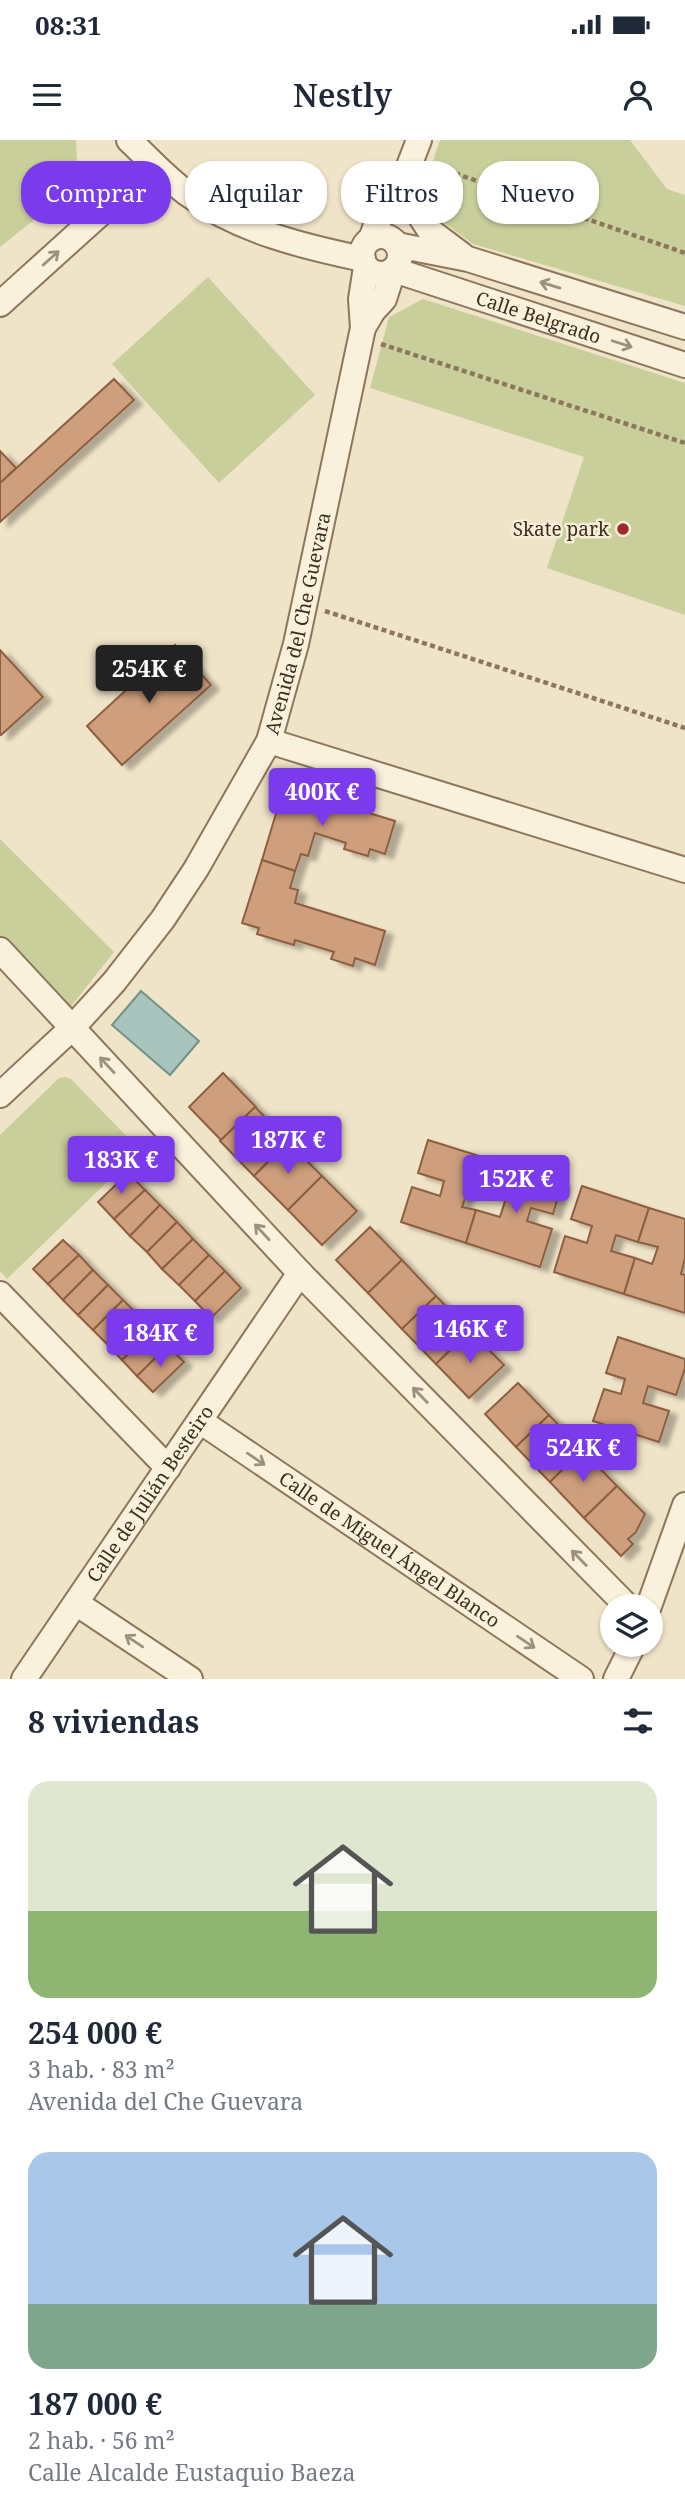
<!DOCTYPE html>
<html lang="es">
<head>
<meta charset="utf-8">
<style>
	body { margin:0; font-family:"Noto Serif",serif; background:#f2f2f3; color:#1f2937; height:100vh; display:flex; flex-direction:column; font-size:26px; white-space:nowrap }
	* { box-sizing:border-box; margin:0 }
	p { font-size:23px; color:#747a83 }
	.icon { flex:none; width:38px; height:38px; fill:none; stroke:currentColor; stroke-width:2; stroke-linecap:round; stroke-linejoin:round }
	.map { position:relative; height:1539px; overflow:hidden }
	.side { display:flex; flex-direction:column; background:#fff; flex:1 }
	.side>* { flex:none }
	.top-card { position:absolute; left:21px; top:21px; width:644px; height:63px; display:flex; gap:14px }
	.controls { position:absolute; left:600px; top:1454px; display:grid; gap:14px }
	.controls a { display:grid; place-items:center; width:63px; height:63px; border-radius:50%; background:#fff; box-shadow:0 2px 5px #0004; font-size:35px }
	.price { position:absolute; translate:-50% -60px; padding:0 16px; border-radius:7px; background:#7c3aed; color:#fff; font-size:23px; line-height:46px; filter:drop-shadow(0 2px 4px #0008) }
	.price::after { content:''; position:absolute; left:50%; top:42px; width:21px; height:16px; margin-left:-10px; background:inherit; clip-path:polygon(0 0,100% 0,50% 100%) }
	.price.selected { background:#222; color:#fff }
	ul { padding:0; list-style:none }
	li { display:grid; align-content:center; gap:14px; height:371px; padding:0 28px }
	li span { display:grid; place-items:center; height:217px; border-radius:21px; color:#555 }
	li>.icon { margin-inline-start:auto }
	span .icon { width:126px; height:126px; fill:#fffc; stroke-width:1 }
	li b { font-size:30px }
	h2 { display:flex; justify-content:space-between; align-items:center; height:84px; padding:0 28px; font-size:30px }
	.tag { padding:0 24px; border-radius:28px; background:#fff; box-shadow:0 2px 5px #0004; font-size:24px; line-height:63px }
	.tag.selected { background:#7c3aed; color:#fff }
	.status { display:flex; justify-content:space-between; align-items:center; height:49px; padding:0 35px; background:#fff; direction:ltr }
	.status svg { height:19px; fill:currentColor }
	header { display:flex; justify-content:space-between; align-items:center; height:91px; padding:0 28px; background:#fff; font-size:32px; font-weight:600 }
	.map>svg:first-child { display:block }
</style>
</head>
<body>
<div class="status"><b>08:31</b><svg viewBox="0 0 49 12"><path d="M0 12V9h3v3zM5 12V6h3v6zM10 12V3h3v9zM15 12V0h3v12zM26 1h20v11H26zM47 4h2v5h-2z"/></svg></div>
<header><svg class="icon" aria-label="menu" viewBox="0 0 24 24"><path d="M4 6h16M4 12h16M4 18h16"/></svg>Nestly<svg class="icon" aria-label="person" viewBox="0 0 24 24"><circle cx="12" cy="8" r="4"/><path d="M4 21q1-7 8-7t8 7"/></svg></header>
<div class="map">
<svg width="685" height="1539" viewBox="0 0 685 1539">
	<defs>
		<filter id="shadow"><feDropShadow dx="8" dy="4.5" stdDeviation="2" flood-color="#0004"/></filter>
	</defs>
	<rect width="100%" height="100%" fill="#f0e4c8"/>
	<g fill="#c9cf9b">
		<path d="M0,0h76l2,45 -78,62z"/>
		<path d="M440,0h190l37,49 18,6v111l-212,-62 -38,-28 -10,-32z"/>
		<path d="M208,137l107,118 -96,88 -107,-119z"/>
		<path d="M423,159l262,84v232l-138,-47 37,-111 -214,-69 19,-71z"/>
		<path d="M0,699l114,113 -46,58 -68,-72z"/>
		<path d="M65,937l6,2 69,71 -133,129 -7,-8v-136l59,-57z"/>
	</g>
	<path fill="#a9c4bc" stroke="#6f938a" stroke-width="2" d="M141,851l58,50 -29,34 -58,-50z"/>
	<g fill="#cf9f7d" stroke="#8d5f41" stroke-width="2" filter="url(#shadow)">
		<path d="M114,239l20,21 -134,122v-39z"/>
		<path d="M0,311l16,17 -16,15z"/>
		<path d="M175,505l36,40 -89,80 -35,-39z"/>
		<path d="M0,510l43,47 -42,38 -1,-1z"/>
		<path d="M284,647l111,34 -10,33 -15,-5 -2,7 -24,-7 2,-6 -31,-10 -7,23 -7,-2 -6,17 -33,-11z"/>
		<path d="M262,720l33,11 -5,17 8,2 -3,13 90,28 -10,34 -20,-7 -2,8 -22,-7 3,-7 -39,-12 -1,5 -37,-11 2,-6 -17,-5z"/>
		<path d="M223,933l33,34 -35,33 -32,-33z"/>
		<path d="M255,967l33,34 -34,35 -34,-35z"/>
		<path d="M428,1000l67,21 -10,31 -16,-5 -7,20 14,3 -10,33 -65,-21 11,-35 28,9 4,-15 -26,-8z"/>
		<path d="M288,1002l34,34 -34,34 -34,-34z"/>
		<path d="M495,1021l67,22 -9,31 -22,-6 -4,13 25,8 -12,38 -74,-24 10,-33 24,7 6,-19 -21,-6z"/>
		<path d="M128,1033l17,17 -31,29 -16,-17z"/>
		<path d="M322,1036l35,35 -35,34 -34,-35z"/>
		<path d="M582,1046l67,22 -11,34 -22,-7 -5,16 24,7 -11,36 -70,-22 11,-36 22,7 5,-17 -21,-7z"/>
		<path d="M145,1050l15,15 -30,31 -16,-17z"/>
		<path d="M160,1065l17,17 -30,30 -17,-16z"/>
		<path d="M649,1068l36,11v39l-4,16 4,1v38l-61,-19 11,-36 17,6 6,-17 -20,-5z"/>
		<path d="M177,1082l16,17 -31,30 -15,-17z"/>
		<path d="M370,1087l32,33 -34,33 -32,-33z"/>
		<path d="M193,1099l16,16 -30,30 -17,-16z"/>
		<path d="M63,1100l16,15 -31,29 -15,-15z"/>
		<path d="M79,1115l14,15 -30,30 -15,-16z"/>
		<path d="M209,1115l16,16 -30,30 -16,-16z"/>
		<path d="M402,1120l34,36 -34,33 -34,-36z"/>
		<path d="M93,1130l15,15 -30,30 -15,-15z"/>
		<path d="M225,1131l16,17 -30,30 -16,-17z"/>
		<path d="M108,1145l15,15 -30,30 -15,-15z"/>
		<path d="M436,1156l34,35 -34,33 -34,-35z"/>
		<path d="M123,1160l15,15 -30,30 -15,-15z"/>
		<path d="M138,1175l15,16 -31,29 -14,-15z"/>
		<path d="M153,1191l15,15 -31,30 -15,-16z"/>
		<path d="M470,1191l34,34 -35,33 -33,-34z"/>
		<path d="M618,1197l67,22v9l-9,27 -28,-9 -5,17 26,8 -10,31 -66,-21 11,-32 17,5 4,-15 -19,-6z"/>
		<path d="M168,1206l16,16 -31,30 -16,-16z"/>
		<path d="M518,1243l31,32 -33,32 -31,-33z"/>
		<path d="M549,1275l33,35 -32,32 -34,-35z"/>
		<path d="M582,1310l35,36 -33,32 -34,-36z"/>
		<path d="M617,1346l28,28 -9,18 -8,7 5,5 -12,12 -37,-38z"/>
	</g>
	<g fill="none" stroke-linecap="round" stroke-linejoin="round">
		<defs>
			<g id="street">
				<path d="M129,0c19,18 38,39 59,54 52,37 113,52 175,65"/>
				<path d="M404,39l13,32 13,20 32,24"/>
				<circle cx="381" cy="115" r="19"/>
				<path d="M371,99l6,-16 27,-44 15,-39"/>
				<path d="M397,105l71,14 217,68"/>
				<path id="s1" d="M394,130l291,95"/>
				<path d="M0,164l154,-139"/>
				<path d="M363,188l-2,-29 5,-32"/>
				<path d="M269,601l416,129"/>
				<path d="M0,810l300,323 327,333"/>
				<path id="s2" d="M0,955l72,-67 42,-46 49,-63 33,-50 73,-128 27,-97 67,-316 10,-17 11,-12 9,-28"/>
				<path d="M0,1154l168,174"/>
				<path id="s3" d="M200,1281l381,258"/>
				<path d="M76,1463l114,76"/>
				<path d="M649,1466l36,-101"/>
				<path id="s4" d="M24,1539l276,-406"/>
				<path d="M616,1539l17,-34"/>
			</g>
		</defs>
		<use href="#street" stroke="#8d765c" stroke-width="28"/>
		<g stroke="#8d765c" stroke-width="4.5" stroke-dasharray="5 3.5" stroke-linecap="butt">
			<path d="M431,25l254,88"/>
			<path d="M381,204l304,99"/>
			<path d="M325,471l360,117"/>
		</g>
		<use href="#street" stroke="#faf1dc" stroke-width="24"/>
	</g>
	<defs><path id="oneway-shaft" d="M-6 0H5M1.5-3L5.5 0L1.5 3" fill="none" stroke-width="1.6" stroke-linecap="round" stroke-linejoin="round" transform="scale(1.75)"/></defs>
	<g stroke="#9c907e">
		<use href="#oneway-shaft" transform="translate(51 118) rotate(-42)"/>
		<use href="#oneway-shaft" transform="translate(550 145) rotate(-163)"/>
		<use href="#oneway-shaft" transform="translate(622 204) rotate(18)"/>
		<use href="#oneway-shaft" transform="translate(107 925) rotate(-133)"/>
		<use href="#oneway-shaft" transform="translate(262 1092) rotate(-133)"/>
		<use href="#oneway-shaft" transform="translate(420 1255) rotate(-134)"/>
		<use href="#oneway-shaft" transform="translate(256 1319) rotate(34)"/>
		<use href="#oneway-shaft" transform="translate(579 1418) rotate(-134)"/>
		<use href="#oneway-shaft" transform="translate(134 1501) rotate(-146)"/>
		<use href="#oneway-shaft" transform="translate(526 1502) rotate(34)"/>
	</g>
	<circle fill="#9e2a2b" stroke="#f7eed8" stroke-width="2.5" cx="623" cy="389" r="7"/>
	<g text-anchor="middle" stroke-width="5" stroke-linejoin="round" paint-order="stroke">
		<g font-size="19" fill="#3d2e20" stroke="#f7eed8">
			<text dy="7" stroke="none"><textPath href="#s1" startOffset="152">Calle Belgrado</textPath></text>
			<text dy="7" stroke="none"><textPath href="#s2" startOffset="569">Avenida del Che Guevara</textPath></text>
			<text dy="7" stroke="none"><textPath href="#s4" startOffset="224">Calle de Julián Besteiro</textPath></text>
			<text dy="7" stroke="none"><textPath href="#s3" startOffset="229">Calle de Miguel Ángel Blanco</textPath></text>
		</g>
		<g font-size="19" fill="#3d2e20" stroke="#f7eed8" text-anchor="end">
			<text x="609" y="396">Skate park</text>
		</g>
	</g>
</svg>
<div class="controls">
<a><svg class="icon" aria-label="layers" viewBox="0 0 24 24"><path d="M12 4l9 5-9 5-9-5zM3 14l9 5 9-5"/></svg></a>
</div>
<b class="price selected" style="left:149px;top:565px">254K €</b>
<b class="price" style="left:322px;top:688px">400K €</b>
<b class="price" style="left:288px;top:1036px">187K €</b>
<b class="price" style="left:121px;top:1056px">183K €</b>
<b class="price" style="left:516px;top:1075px">152K €</b>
<b class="price" style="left:470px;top:1225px">146K €</b>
<b class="price" style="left:160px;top:1229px">184K €</b>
<b class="price" style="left:583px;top:1344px">524K €</b>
<div class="top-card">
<a class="tag selected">Comprar</a>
<a class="tag">Alquilar</a>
<a class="tag">Filtros</a>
<a class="tag">Nuevo</a>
</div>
</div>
<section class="side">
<h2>8 viviendas<svg class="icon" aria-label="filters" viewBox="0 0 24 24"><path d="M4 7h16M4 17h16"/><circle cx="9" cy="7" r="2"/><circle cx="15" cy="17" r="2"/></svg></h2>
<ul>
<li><span style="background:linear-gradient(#dfe7d0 60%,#8fb573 0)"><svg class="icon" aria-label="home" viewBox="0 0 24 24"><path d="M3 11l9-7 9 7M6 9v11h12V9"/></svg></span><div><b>254 000 €</b><p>3 hab. · 83 m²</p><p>Avenida del Che Guevara</p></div></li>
<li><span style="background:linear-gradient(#a9c7e8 70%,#7fa58c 0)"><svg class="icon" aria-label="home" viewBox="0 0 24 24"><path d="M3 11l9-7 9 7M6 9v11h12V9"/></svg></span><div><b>187 000 €</b><p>2 hab. · 56 m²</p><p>Calle Alcalde Eustaquio Baeza</p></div></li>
</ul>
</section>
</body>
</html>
